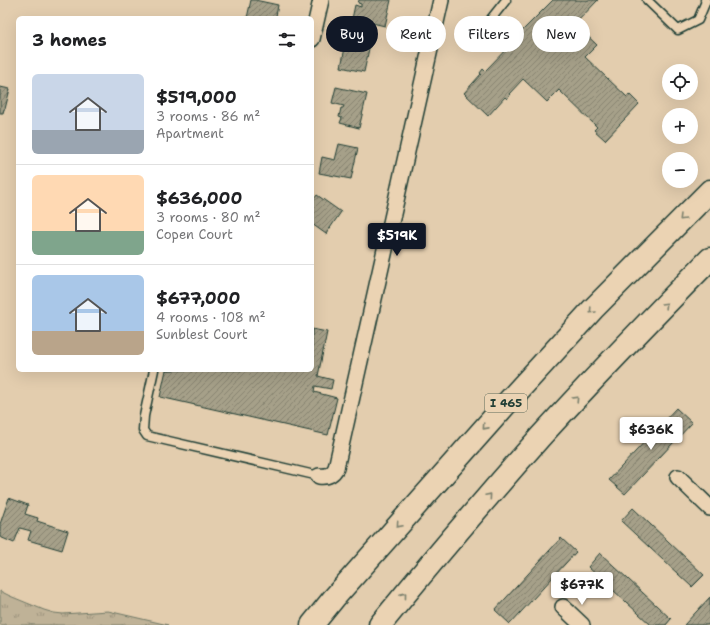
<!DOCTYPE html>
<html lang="en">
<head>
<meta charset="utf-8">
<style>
	body { margin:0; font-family:"Shantell Sans",sans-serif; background:#f2f2f2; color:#202124; height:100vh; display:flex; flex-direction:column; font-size:15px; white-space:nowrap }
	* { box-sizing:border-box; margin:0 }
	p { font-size:13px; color:#757577 }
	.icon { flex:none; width:22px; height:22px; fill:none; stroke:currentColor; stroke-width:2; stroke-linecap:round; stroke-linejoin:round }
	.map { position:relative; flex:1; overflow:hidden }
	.drawer { position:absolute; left:16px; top:16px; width:298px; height:356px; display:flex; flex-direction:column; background:#fff; border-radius:6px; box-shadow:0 4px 16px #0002 }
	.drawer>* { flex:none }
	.guide { position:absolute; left:326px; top:16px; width:324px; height:36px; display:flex; gap:8px }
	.tools { position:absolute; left:662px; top:64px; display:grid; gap:8px }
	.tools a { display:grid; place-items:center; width:36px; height:36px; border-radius:50%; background:#fff; box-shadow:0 4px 16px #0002; font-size:20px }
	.price { position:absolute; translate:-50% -34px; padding:0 9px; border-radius:4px; background:#fff; color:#222; font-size:13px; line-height:26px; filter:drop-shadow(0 1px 2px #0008) }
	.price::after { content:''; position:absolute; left:50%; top:24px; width:12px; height:9px; margin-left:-6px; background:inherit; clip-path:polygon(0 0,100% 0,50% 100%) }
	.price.active { background:#111827; color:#fff }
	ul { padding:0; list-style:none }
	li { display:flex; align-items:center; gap:12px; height:100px; padding:0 16px }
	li+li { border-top:1px solid #e0e0e0 }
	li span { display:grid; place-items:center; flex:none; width:112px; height:80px; border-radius:6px; color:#555 }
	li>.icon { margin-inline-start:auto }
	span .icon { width:48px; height:48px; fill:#fffc; stroke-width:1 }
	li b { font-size:17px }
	h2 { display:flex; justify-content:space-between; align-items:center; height:48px; padding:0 16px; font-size:17px }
	.pill { padding:0 14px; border-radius:18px; background:#fff; box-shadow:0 4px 16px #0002; font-size:14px; line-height:36px }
	.pill.active { background:#111827; color:#fff }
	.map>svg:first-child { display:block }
</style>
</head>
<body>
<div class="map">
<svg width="710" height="625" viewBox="0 0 710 625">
	<defs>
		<pattern id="grass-tufts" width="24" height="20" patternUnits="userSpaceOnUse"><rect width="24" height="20" fill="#bfb297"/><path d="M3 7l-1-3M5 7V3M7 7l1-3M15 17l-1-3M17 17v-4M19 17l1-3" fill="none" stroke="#9b927c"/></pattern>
		<pattern id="building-hatch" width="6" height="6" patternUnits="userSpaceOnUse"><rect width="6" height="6" fill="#a6a089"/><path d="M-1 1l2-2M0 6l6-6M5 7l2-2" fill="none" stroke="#878471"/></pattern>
	</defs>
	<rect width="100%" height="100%" fill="#e3cdae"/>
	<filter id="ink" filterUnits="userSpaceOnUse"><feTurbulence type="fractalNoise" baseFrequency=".025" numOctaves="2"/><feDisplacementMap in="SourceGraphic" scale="8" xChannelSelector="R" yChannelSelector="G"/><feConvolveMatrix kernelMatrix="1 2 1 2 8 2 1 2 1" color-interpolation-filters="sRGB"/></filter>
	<g filter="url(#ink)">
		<path fill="url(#grass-tufts)" stroke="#6f7866" d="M0,591l10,5 34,14 10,3 9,1 45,-3 60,14h-168z"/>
		<g fill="url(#building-hatch)" stroke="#1f3d34">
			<path d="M251,0h4l23,5 -2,11 7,2h-36z"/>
			<path d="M359,0h32l-6,26 -26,-6v1l-7,-2 3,-14 6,2v-3l-3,-1z"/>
			<path d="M553,0h45l-23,24 22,21 -12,12 42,40 2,-3 10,10 -34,36 -11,-10 3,-3 -38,-37 -12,12 -24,-23 -14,15 1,1 -3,4 -2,-2 -17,19 -24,-23 17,-19 -1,-1 3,-4 2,2 33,-34 -1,-1z"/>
			<path d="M347,38l23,6 -6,28 -23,-5z"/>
			<path d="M0,87l10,2 -5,20h-1l-1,4h-3z"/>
			<path d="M336,87l31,7 -8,34 -19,-5 2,-5 -3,-1 2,-9h2l1,-2 -12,-3z"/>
			<path d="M339,144l19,4 -7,31 -32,-6 3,-16 13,3z"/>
			<path d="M317,195l24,17 -15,22 -14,-10v-22z"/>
			<path d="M312,329l15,3 -9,44 15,4 -2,9 -16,-3 -1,6 23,6 -9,37 -168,-38 6,-27h146z"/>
			<path d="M676,408l16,15 -67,71 -16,-14z"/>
			<path d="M9,498l19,7 -3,9 13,4 -1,3 31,10 -6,19 -34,-10 3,-9 -11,-3 -6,15 -14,-6v-13z"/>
			<path d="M633,508l71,67 -12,12 -71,-66z"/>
			<path d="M561,538l15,14 -66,72 -15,-14z"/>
			<path d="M600,553l71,66 -5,6h-15l-63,-58z"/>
			<path d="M710,597v26l-2,2h-24z"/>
		</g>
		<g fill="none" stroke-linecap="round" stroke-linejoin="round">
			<defs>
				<g id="lane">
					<path d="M647,0l31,30 20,-10 8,-19 -1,-1"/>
					<path d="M475,39l31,-39"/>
					<path d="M154,370l-10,46 -1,14 4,6 172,40"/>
				</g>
				<g id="street">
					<path d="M312,39l9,-39"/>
					<path d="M319,476c8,1 13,-1 17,-8l105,-468"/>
					<path d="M678,477l32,31"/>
					<path d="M563,607l19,18"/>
				</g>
				<g id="highway">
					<path d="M312,625l22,-27 172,-194 87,-95 117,-118"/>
					<path d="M380,625c52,-64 106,-127 161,-189 55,-60 112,-119 169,-177"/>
				</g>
			</defs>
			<use href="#lane" stroke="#1f3d34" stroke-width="11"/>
			<use href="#street" stroke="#1f3d34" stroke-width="18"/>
			<use href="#highway" stroke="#1f3d34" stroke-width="25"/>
			<use href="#lane" stroke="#ebd3b3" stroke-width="8"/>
			<use href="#street" stroke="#ebd3b3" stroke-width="15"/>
			<use href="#highway" stroke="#ebd3b3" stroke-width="22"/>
		</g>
		<defs><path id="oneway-chevron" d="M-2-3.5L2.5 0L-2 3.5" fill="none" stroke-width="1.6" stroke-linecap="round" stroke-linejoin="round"/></defs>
		<g stroke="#7b806d">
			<use href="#oneway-chevron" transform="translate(682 218) rotate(135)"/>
			<use href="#oneway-chevron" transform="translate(665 305) rotate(-46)"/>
			<use href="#oneway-chevron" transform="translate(592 311) rotate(133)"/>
			<use href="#oneway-chevron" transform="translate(576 399) rotate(-47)"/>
			<use href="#oneway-chevron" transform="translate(485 427) rotate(132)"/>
			<use href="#oneway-chevron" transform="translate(489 496) rotate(-49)"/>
			<use href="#oneway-chevron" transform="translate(399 525) rotate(131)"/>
			<use href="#oneway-chevron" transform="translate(404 595) rotate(-51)"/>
		</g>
	</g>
	<g text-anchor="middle" stroke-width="4" stroke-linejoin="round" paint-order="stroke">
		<rect fill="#ebd3b3" stroke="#5c6a5a" stroke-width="1" x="485" y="394" width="42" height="18" rx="3"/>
		<g font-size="11" font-weight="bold" fill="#1f3d34">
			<text x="506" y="407">I 465</text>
		</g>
	</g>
</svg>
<div class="tools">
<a><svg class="icon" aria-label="locate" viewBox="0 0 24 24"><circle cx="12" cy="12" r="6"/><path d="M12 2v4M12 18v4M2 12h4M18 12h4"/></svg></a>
<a>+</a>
<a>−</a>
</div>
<b class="price active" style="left:397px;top:257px">$519K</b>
<b class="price" style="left:651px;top:451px">$636K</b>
<b class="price" style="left:582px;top:606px">$677K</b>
<div class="guide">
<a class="pill active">Buy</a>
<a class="pill">Rent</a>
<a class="pill">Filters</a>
<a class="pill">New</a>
</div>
<section class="drawer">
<h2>3 homes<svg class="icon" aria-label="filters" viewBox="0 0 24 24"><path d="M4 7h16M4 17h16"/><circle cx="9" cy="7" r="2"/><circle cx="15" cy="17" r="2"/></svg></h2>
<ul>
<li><span style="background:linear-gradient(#c9d6e8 70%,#9aa5b1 0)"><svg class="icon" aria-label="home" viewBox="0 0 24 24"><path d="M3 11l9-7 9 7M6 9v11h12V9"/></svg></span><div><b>$519,000</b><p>3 rooms · 86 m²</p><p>Apartment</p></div></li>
<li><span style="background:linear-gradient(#ffd9b3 70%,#7fa58c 0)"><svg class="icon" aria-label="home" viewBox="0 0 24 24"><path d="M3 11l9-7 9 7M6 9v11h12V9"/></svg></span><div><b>$636,000</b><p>3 rooms · 80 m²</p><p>Copen Court</p></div></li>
<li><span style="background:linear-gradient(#a9c7e8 70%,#b9a48a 0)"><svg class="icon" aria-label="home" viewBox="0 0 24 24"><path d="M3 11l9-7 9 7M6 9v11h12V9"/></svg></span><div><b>$677,000</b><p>4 rooms · 108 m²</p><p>Sunblest Court</p></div></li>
</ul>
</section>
</div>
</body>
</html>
